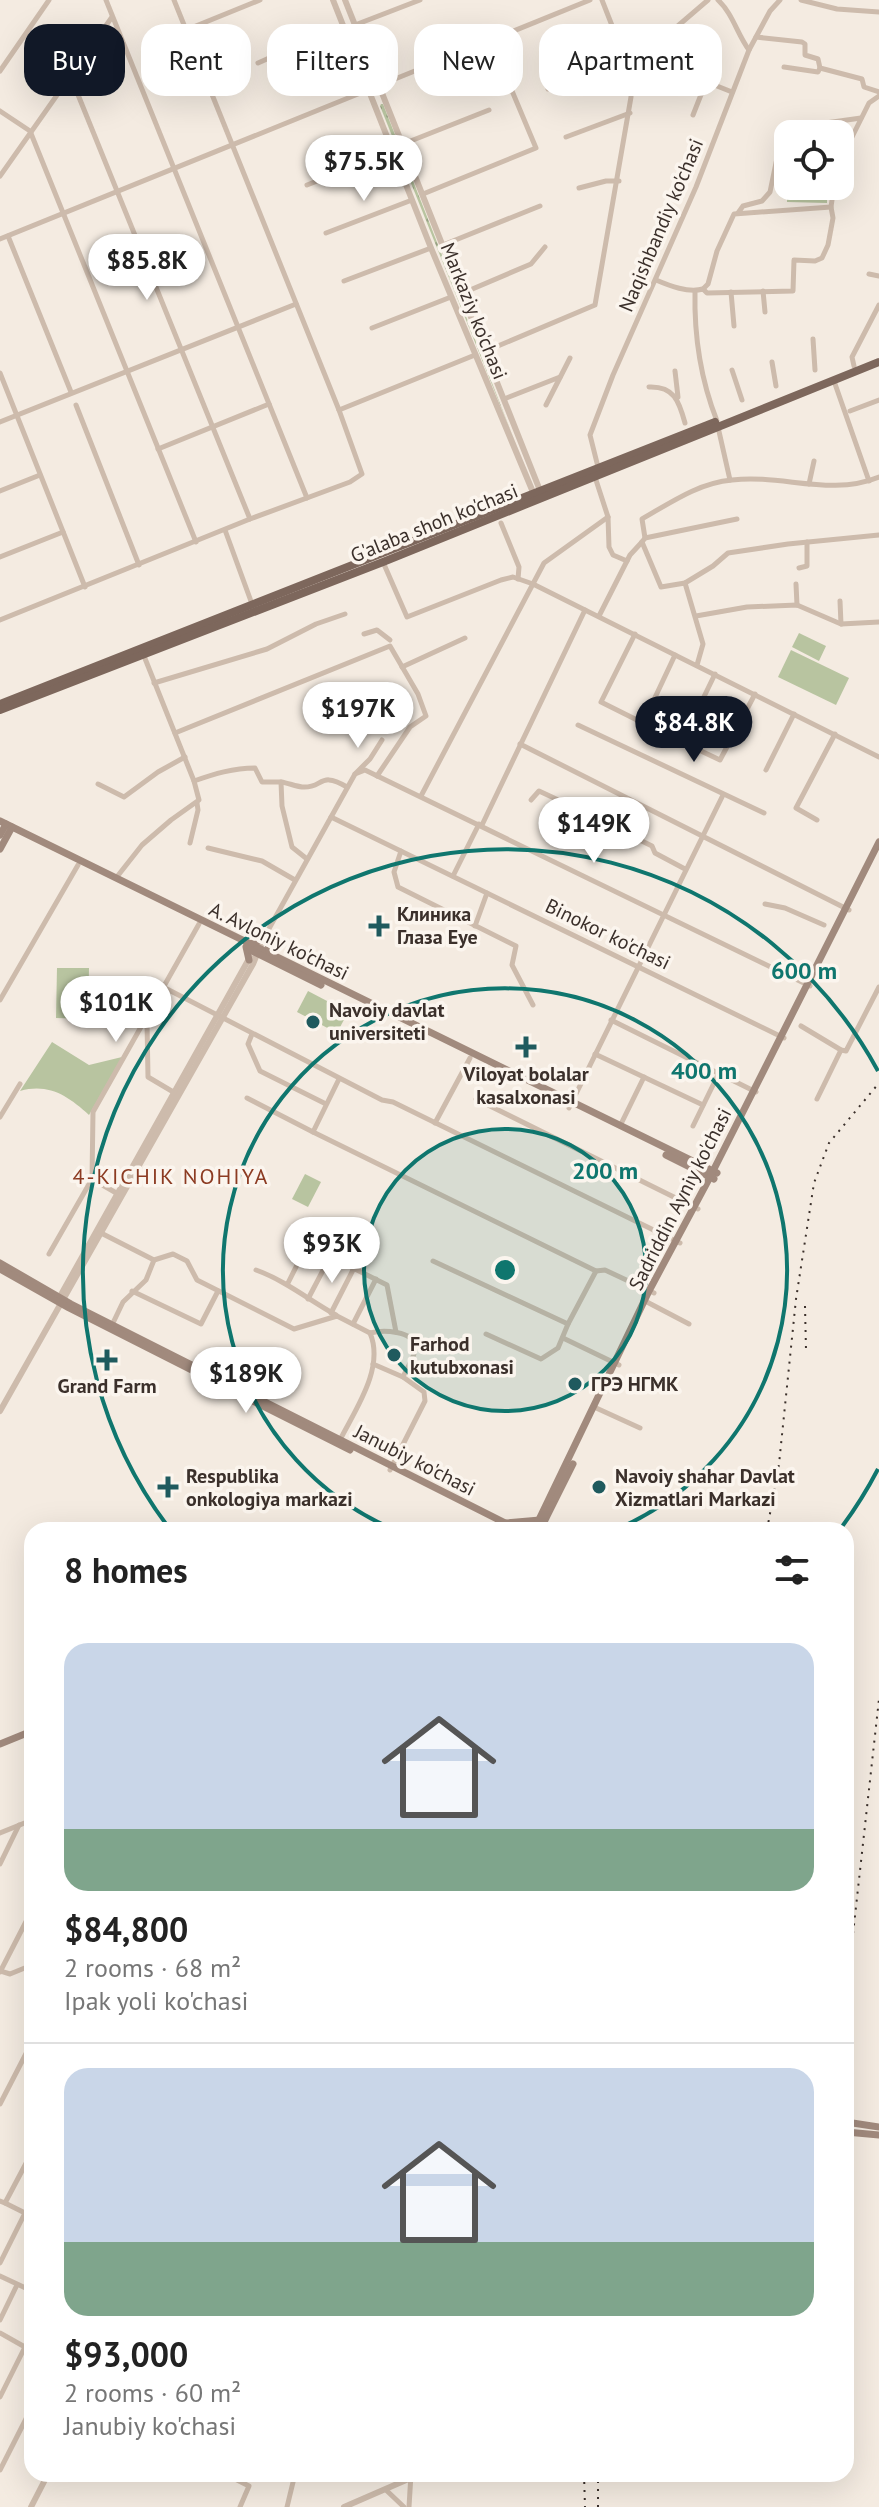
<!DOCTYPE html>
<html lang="en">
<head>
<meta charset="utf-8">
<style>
	body { margin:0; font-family:"PT Sans",sans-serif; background:#f2f2f2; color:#222; height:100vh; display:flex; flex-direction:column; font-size:30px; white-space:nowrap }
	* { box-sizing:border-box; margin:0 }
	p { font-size:26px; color:#767676 }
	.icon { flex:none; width:44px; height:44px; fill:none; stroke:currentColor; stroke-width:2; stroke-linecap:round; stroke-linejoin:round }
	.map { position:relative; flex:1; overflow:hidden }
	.details { position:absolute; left:24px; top:1522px; width:830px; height:960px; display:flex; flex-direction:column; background:#fff; border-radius:24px; box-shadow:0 8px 32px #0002 }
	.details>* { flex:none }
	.top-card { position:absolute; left:24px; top:24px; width:832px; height:72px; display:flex; gap:16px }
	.buttons { position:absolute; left:774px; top:120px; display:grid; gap:16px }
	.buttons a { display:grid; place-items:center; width:80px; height:80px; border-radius:16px; background:#fff; box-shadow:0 8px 32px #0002; font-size:40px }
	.price { position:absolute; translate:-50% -68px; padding:0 18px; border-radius:28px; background:#fff; color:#222; font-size:26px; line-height:52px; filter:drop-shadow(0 2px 4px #0008) }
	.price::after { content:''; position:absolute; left:50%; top:48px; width:24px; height:18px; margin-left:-12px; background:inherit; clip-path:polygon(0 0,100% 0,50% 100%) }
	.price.selected { background:#111827; color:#fff }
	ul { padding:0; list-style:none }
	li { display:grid; align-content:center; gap:16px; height:424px; padding:0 40px }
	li+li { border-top:2px solid #e0e0e0 }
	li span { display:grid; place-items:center; height:248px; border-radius:24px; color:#555 }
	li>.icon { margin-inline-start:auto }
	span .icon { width:144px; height:144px; fill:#fffc; stroke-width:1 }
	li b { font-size:34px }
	h2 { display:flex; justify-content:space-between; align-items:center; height:96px; padding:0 40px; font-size:34px }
	.pill { padding:0 28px; border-radius:24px; background:#fff; box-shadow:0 8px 32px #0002; font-size:28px; line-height:72px }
	.pill.selected { background:#111827; color:#fff }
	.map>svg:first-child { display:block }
</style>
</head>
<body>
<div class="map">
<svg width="879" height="2507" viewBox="0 0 879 2507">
	<defs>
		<pattern id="grass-dots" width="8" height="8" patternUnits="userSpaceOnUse" patternTransform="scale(2)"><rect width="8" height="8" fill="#b8c4a0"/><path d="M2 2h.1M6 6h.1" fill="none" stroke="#97a083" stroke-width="1.8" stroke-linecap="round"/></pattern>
	</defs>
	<rect width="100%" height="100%" fill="#f4ebe1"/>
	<path fill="url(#grass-dots)" d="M381,104h2l134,343 -137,-341z"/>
	<g fill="#b8c4a0">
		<path d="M788,135v51h39v17l-40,-1z"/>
		<path d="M799,633l27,13 -7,15 -27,-14z"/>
		<path d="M791,650l58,28 -13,27 -58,-28z"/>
		<path d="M57,968h32l-1,51 -32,-1z"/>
		<path d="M308,991l40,21 -11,21 -40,-21z"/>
		<path d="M52,1042l37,23 33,-8 -33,58c-21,-19 -40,-32 -69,-24z"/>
		<path d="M305,1174l16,8 -13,25 -16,-8z"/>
	</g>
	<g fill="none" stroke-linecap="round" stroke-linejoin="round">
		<g stroke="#cdbbac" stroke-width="5">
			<path d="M106,0l201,498"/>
			<path d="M718,0c15,14 19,34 31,50"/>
			<path d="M801,0l36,9 42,3"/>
			<path d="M355,25l65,-25"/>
			<path d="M186,30l74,-30"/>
			<path d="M756,37l46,5 3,2v11l13,4 2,9 42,11 2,8 15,5"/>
			<path d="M645,54l63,-54"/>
			<path d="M258,63l85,-38"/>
			<path d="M784,67l34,5 2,-4"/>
			<path d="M0,71l49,-71"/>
			<path d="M70,75l180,444"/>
			<path d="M697,78l35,14"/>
			<path d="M548,89l76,-33"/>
			<path d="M0,111l30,20 166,411"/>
			<path d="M693,115l13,-33"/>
			<path d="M566,137l64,-24"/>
			<path d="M403,144l86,-34"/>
			<path d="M840,161l29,-58 10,-7"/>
			<path d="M0,176l112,-159"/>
			<path d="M307,185l86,-34"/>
			<path d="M579,188l27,-7h13"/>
			<path d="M423,194l113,-46 -45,-107"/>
			<path d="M738,213l5,-7 19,-5 8,-9 13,-63 78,-11"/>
			<path d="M326,233l86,-33"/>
			<path d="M8,236l63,156"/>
			<path d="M0,239l590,-239"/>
			<path d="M443,245l97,-39"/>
			<path d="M869,274l10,2"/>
			<path d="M656,280c14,6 32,13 47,9l4,4 86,-2 1,-31 21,1 7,-3 6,-13 5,-27 -2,-11 3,-21"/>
			<path d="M344,281l87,-33"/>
			<path d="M703,289l5,-5 9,-33 17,-37 97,-7"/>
			<path d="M695,291c-1,46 5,87 22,130"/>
			<path d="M763,291l2,21"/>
			<path d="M731,292l3,34"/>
			<path d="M463,293l68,-29 14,-17"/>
			<path d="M372,328l79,-31"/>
			<path d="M813,339l2,31"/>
			<path d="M486,351l109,-46 36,-208v-23l-29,-74"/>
			<path d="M772,362l4,24"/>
			<path d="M854,366l-2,-9 27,-52"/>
			<path d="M732,370l10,30"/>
			<path d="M675,371l3,26"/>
			<path d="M0,373l85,214"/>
			<path d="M834,381l35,100"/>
			<path d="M649,387c25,-1 30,14 36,36"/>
			<path d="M504,399l56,-22"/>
			<path d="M76,405l63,160"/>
			<path d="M546,405l24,-47"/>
			<path d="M339,410l136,-55"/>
			<path d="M850,411l29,-11"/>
			<path d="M0,422l296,-118"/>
			<path d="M718,427l12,53"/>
			<path d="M158,449l111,-45"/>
			<path d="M598,467l-8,-32 23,-60 83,-188 53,-137 21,-39 10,-11"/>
			<path d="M595,477l13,40 1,30 4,8 14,6"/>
			<path d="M809,484l5,-23"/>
			<path d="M0,491l40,-16"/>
			<path d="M501,523l18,44 -1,12"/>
			<path d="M225,530l27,74"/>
			<path d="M645,538l92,-19"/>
			<path d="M642,542l19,45 24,-4 28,-17 15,-13 60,-9 91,-9"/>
			<path d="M642,542l3,-4 -3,-19c28,-16 56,-36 90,-39 51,-6 98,17 147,-3"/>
			<path d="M0,557l63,-25"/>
			<path d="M383,562l24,55 94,-37 12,-3 20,7 346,173"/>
			<path d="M799,568l8,-2v-24"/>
			<path d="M685,583l18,61 -6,21"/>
			<path d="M796,584l1,21"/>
			<path d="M840,601l1,23"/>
			<path d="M599,616l31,-61 12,-13"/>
			<path d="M696,616l51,-9 50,-2 44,19 38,-2"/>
			<path d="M0,620l250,-101 100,-37 12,-8 -23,-64 -165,-410"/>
			<path d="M364,634l13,-4 13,10"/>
			<path d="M635,634l-34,68 42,21 32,-68"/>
			<path d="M402,667l63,-29"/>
			<path d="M715,674l-33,68 38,18 35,-66"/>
			<path d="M154,683l113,-34 49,-25 29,-10"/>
			<path d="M578,725l186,88"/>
			<path d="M175,733l215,-87 28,48 8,22 -16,11 -33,49"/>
			<path d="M520,744l329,166"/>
			<path d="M766,770l28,-56"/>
			<path d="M355,774l10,-4 445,216"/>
			<path d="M194,781c20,-7 39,-13 61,-13l7,14h19l1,24 10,41 15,12"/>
			<path d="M281,782c7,1 14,4 21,5 21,2 17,-17 45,0"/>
			<path d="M98,784l26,13 34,-25 27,-15"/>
			<path d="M421,796l123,-233 64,-46"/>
			<path d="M531,800l8,-9 15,7 98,48 3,7 30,16"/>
			<path d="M331,817l453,221"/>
			<path d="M817,820l-21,-12 39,-74"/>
			<path d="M482,825l103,-215"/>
			<path d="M190,843l8,-33 -1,-7"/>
			<path d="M208,848l54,13 33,19"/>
			<path d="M401,851l-7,21 4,15 118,59 -4,19 21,40"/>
			<path d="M453,876l26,-52"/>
			<path d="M116,878l26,-33 29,-25 28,-20 -5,-19 -50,-125"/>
			<path d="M765,904l20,4 39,17"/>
			<path d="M475,926l12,-33"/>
			<path d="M266,934l89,-160 15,-15 12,-19"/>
			<path d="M165,988l217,112 11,2 287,141"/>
			<path d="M0,1000l78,-135"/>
			<path d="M611,1020l145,72"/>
			<path d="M147,1022l1,55 27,16"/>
			<path d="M801,1026l40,24 5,1 33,-64"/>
			<path d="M252,1034l-4,10 12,27 66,33"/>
			<path d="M595,1054l108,51"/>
			<path d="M339,1079l-26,53 283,139 9,-1 49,23"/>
			<path d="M247,1098l66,34"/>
			<path d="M476,1099l222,110"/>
			<path d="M817,1099l24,-49"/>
			<path d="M569,1108l154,-313"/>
			<path d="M0,1117l20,-33"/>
			<path d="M435,1123l35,-65"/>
			<path d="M620,1126l24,-49"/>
			<path d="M693,1126l26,-53"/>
			<path d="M92,1179l1,-67 106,-188"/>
			<path d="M101,1233l53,27 19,-6 14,7 10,19 97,49 43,-13 33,17"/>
			<path d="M49,1254l43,-75 26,15"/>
			<path d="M433,1261l135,63 28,-53"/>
			<path d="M256,1270c30,11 53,30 80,45"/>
			<path d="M288,1283l19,-38 80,40 9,47"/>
			<path d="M132,1291l69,33 17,-33"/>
			<path d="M308,1299l22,-42"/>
			<path d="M645,1301l44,23"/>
			<path d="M331,1313l23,-45"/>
			<path d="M353,1324l23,-45"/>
			<path d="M112,1325l11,-23 23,-22 8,-20"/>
			<path d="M370,1333c12,-3 44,-3 45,14 1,9 -9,22 -12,30"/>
			<path d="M486,1334l55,25 17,-11 10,-24"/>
			<path d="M563,1338l56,27"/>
			<path d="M373,1364l30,13 21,15 1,9 -35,69"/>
			<path d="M594,1407l46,21"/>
			<path d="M340,1440c15,-30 45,-72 30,-107"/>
			<path d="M0,1833l32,-13"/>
			<path d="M0,1864l19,-39"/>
			<path d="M0,1971l10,3 22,-9"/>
			<path d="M0,1972l32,-62"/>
			<path d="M0,2104l32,-62"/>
			<path d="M0,2201l5,2 27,-51"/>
			<path d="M0,2263l25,-50 -20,-10"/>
			<path d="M0,2276l32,15"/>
			<path d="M0,2320l17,-35"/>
			<path d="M0,2333l32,18"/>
			<path d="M0,2397l25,-50"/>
			<path d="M0,2470l32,-63"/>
			<path d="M225,2474l24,12 -9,21"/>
			<path d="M386,2490l18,17"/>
			<path d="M287,2507l8,-33"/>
			<path d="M409,2507l2,-33"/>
		</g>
		<g stroke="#cdbbac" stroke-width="6">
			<path d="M333,0l98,248 104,249"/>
			<path d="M345,0l196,493"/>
			<path d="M58,1300l192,-343"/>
			<path d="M0,1411l253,-447 9,-22"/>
			<path d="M31,2507l17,-33"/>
			<path d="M344,2507l76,-33"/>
		</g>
		<g stroke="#a18a7d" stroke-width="7">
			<path d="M0,821l717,352"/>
			<path d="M0,835l6,-11"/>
			<path d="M0,849l12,-22"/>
			<path d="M249,944l10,-3 7,-7 4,20"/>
			<path d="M246,947l3,13"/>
			<path d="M250,950l71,35"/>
			<path d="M666,1155l48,24"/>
			<path d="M0,1263l71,41 448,226"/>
			<path d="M0,1269l69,39 281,142"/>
			<path d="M506,1523l34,-3"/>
			<path d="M534,1530l115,-239 61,-114 169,-335"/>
			<path d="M540,1530l33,-66"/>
			<path d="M0,1744l32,-13"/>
			<path d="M846,2122l33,5"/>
			<path d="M846,2132l33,3"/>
		</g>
		<g stroke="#7d675c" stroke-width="8">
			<path d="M0,704l715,-282"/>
			<path d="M0,710l383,-148 496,-200"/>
		</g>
		<g stroke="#3b302b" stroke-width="2" stroke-dasharray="2 6" stroke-linecap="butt">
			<path d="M805,1306l1,44"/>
			<path d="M767,1530l12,-66 17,-165 18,-116 15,-40 50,-60"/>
			<path d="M846,1997l33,-298"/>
			<path d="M584,2474l1,33"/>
			<path d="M598,2507v-33"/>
		</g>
	</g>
	<circle cx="505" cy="1270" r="141" fill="#0f766e" fill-opacity=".12"/>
	<g fill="none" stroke="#0f766e" stroke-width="4">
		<circle cx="505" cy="1270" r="141"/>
		<path d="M395 1530A282 282 0 1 1 615 1530"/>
		<path d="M878 1469A423 423 0 0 1 841 1528M169 1528A423 423 0 1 1 878 1071"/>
	</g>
	<g fill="#1f5a5e" stroke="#fbf5ee" stroke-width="3">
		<path d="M375 914h8v8h8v8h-8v8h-8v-8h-8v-8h8z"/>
		<circle cx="313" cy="1022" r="8"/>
		<path d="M522 1035h8v8h8v8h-8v8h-8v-8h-8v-8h8z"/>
		<circle cx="394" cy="1355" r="8"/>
		<path d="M103 1348h8v8h8v8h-8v8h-8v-8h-8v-8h8z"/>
		<circle cx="575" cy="1384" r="8"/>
		<path d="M164 1475h8v8h8v8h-8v8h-8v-8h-8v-8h8z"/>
		<circle cx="599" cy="1487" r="8"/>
	</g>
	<g text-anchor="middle" stroke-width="7" stroke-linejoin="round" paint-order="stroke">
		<g font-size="20" fill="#3b302b" stroke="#fbf5ee">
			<text transform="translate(661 225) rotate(-67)" y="7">Naqishbandiy ko'chasi</text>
			<text transform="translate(474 311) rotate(68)" y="7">Markaziy ko'chasi</text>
			<text transform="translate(434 523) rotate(-22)" y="7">G'alaba shoh ko'chasi</text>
			<text transform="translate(608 934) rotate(26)" y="7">Binokor ko'chasi</text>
			<text transform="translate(279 941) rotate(26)" y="7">A. Avloniy ko'chasi</text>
			<text transform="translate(680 1199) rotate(-63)" y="7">Sadriddin Ayniy ko'chasi</text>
			<text transform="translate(415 1460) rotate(27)" y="7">Janubiy ko'chasi</text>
		</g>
		<g font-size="20" font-weight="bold" fill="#3b302b" stroke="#fbf5ee" text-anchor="start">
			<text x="397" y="921">Клиника<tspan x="397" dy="23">Глаза Eye</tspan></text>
			<text x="329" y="1017">Navoiy davlat<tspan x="329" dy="23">universiteti</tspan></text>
			<text x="526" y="1081" text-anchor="middle">Viloyat bolalar<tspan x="526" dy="23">kasalxonasi</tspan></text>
			<text x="410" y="1351">Farhod<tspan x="410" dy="23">kutubxonasi</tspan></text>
			<text x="591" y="1391">ГРЭ НГМК</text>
			<text x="107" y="1393" text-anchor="middle">Grand Farm</text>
			<text x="186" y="1483">Respublika<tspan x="186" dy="23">onkologiya markazi</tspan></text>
			<text x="615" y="1483">Navoiy shahar Davlat<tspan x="615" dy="23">Xizmatlari Markazi</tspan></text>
		</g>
		<g font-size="22" letter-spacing="2" fill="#8c3b22" stroke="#fbf5ee">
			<text x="171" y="1184">4-KICHIK NOHIYA</text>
		</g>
	</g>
	<circle cx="505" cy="1270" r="12" fill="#0f766e" stroke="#fbf5ee" stroke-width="4"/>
	<g font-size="24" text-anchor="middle" font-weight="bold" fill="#0f766e" stroke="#fbf5ee" stroke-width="7" stroke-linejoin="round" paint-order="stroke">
		<text x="804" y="979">600 m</text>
		<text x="704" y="1079">400 m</text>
		<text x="605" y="1179">200 m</text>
	</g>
</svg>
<div class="buttons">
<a><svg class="icon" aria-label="locate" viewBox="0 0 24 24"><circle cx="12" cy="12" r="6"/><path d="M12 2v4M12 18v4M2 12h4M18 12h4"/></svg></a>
</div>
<b class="price" style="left:364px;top:203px">$75.5K</b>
<b class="price" style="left:147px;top:302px">$85.8K</b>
<b class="price" style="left:358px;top:750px">$197K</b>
<b class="price selected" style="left:694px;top:764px">$84.8K</b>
<b class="price" style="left:594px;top:865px">$149K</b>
<b class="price" style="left:116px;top:1044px">$101K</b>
<b class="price" style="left:332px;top:1285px">$93K</b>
<b class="price" style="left:246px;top:1415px">$189K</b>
<div class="top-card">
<a class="pill selected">Buy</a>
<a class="pill">Rent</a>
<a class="pill">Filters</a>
<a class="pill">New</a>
<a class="pill">Apartment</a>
</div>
<section class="details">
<h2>8 homes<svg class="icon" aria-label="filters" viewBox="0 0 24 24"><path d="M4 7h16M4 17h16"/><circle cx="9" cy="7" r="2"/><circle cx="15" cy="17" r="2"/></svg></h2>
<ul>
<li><span style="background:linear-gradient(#c9d6e8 75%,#7fa58c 0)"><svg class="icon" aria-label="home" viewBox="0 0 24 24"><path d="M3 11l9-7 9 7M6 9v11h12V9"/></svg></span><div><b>$84,800</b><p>2 rooms · 68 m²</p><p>Ipak yoli ko'chasi</p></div></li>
<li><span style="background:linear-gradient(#c9d6e8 70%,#7fa58c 0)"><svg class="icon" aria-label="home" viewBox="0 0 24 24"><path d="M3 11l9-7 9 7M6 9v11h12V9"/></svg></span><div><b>$93,000</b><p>2 rooms · 60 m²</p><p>Janubiy ko'chasi</p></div></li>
</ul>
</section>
</div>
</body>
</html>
